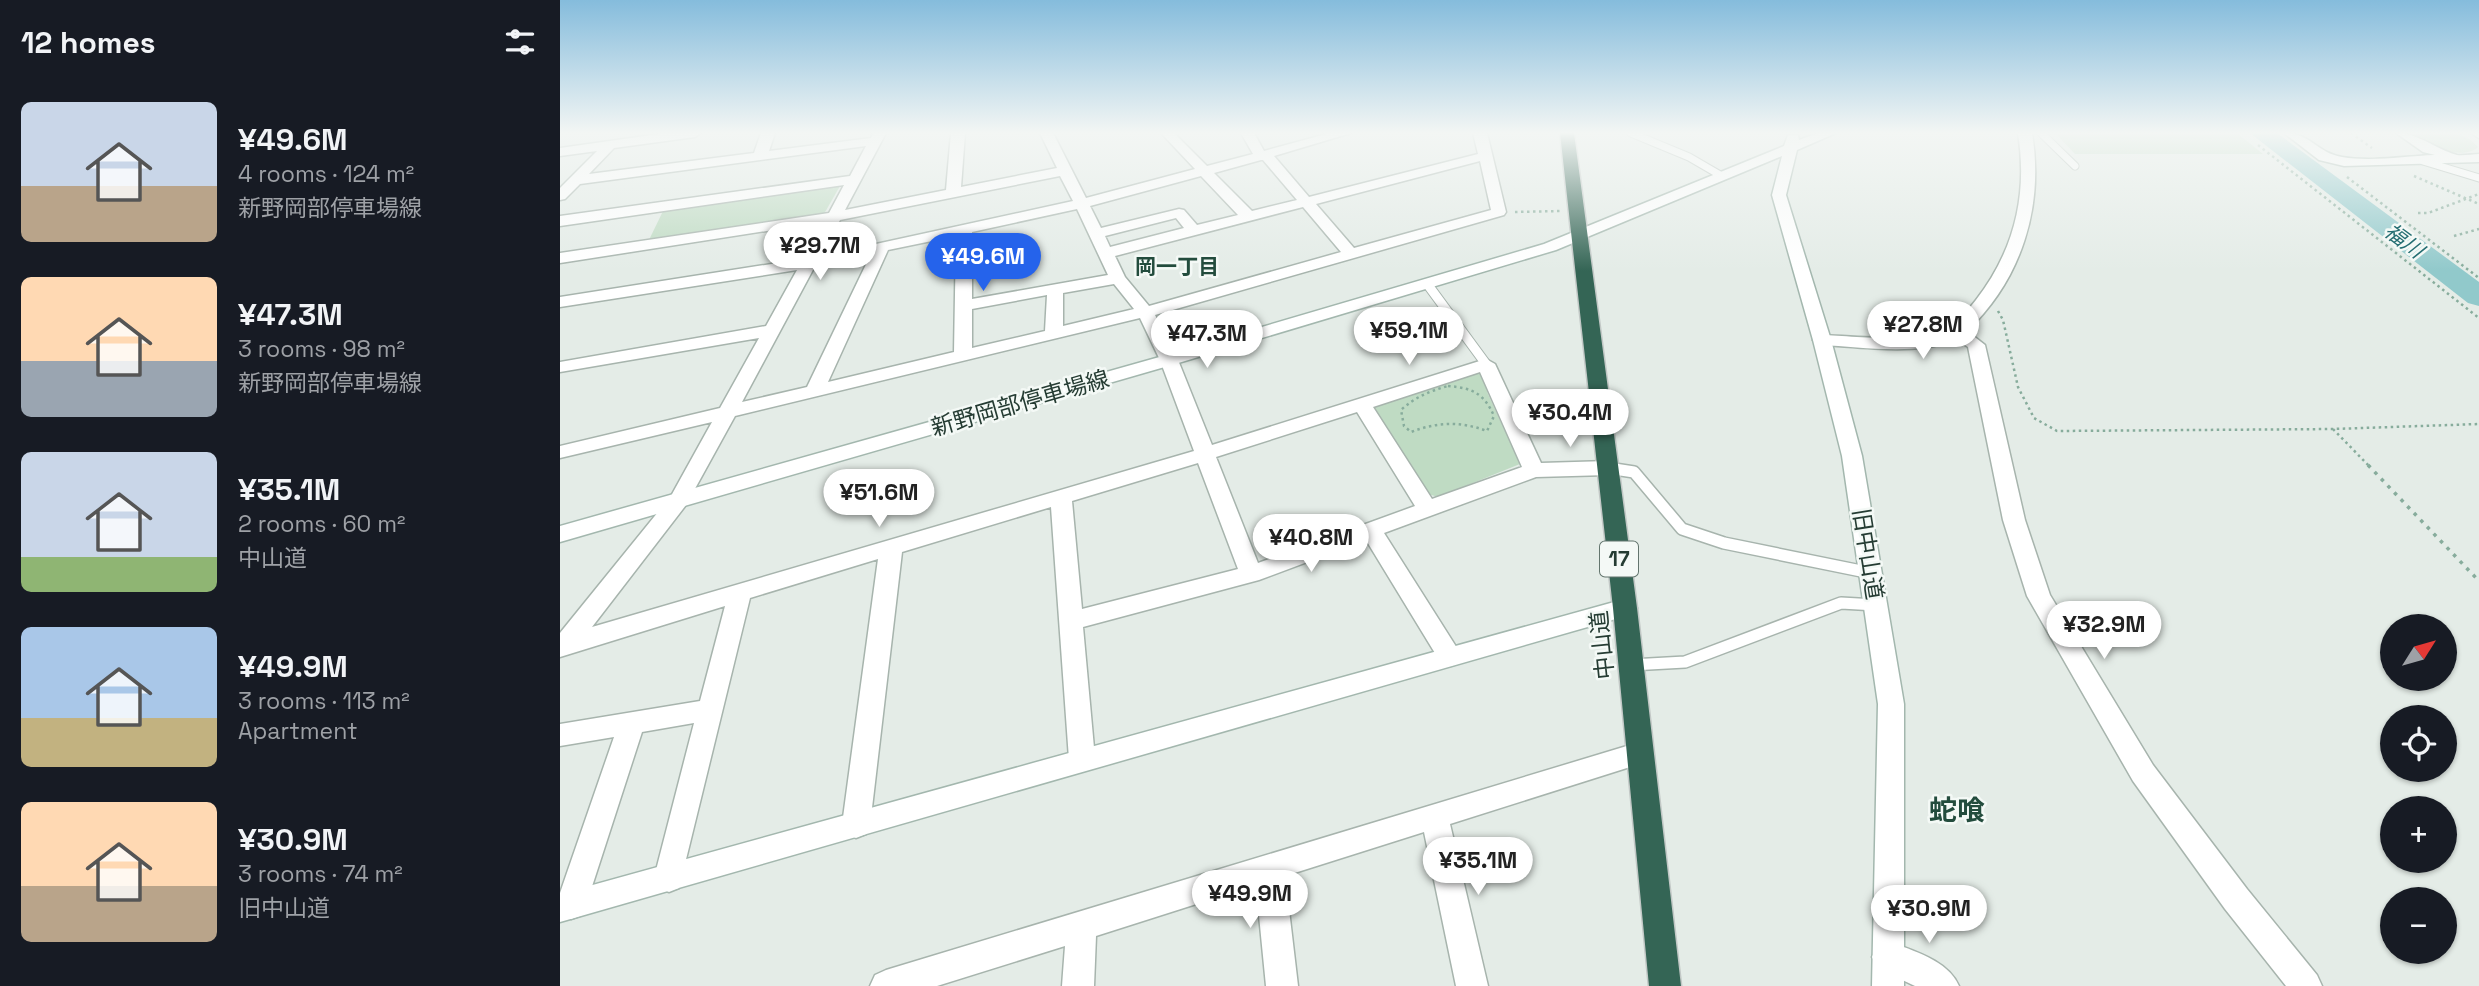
<!DOCTYPE html>
<html lang="en">
<head>
<meta charset="utf-8">
<style>
	body { margin:0; font-family:"Space Grotesk","Noto Sans JP",sans-serif; background:#242831; color:#f1f3f6; height:100vh; display:flex; flex-direction:column; font-size:26px; white-space:nowrap }
	* { box-sizing:border-box; margin:0 }
	p { font-size:23px; color:#9ea1a6 }
	.icon { flex:none; width:38px; height:38px; fill:none; stroke:currentColor; stroke-width:2; stroke-linecap:round; stroke-linejoin:round }
	.map { position:relative; flex:1; overflow:hidden }
	.drawer { display:flex; flex-direction:column; background:#171b24; width:560px }
	.drawer>* { flex:none }
	.needle { width:46px; rotate:53deg }
	.tools { position:absolute; left:1820px; top:614px; display:grid; gap:14px }
	.tools a { display:grid; place-items:center; width:77px; height:77px; border-radius:50%; background:#171b24; box-shadow:0 2px 5px #0004; font-size:35px }
	.price { position:absolute; translate:-50% -60px; padding:0 16px; border-radius:24px; background:#fff; color:#222; font-size:23px; line-height:46px; filter:drop-shadow(0 2px 4px #0008) }
	.price::after { content:''; position:absolute; left:50%; top:42px; width:21px; height:16px; margin-left:-10px; background:inherit; clip-path:polygon(0 0,100% 0,50% 100%) }
	.price.current { background:#2563eb; color:#fff }
	ul { padding:0; list-style:none }
	li { display:flex; align-items:center; gap:21px; height:175px; padding:0 21px }
	li span { display:grid; place-items:center; flex:none; width:196px; height:140px; border-radius:10px; color:#555 }
	li>.icon { margin-inline-start:auto }
	span .icon { width:84px; height:84px; fill:#fffc; stroke-width:1 }
	li b { font-size:30px }
	h2 { display:flex; justify-content:space-between; align-items:center; height:84px; padding:0 21px; font-size:30px }
	main { display:flex; flex:1; min-height:0 }
	.map>svg:first-child { display:block }
</style>
</head>
<body>
<main>
<section class="drawer">
<h2>12 homes<svg class="icon" aria-label="filters" viewBox="0 0 24 24"><path d="M4 7h16M4 17h16"/><circle cx="9" cy="7" r="2"/><circle cx="15" cy="17" r="2"/></svg></h2>
<ul>
<li><span style="background:linear-gradient(#c9d6e8 60%,#b9a48a 0)"><svg class="icon" aria-label="home" viewBox="0 0 24 24"><path d="M3 11l9-7 9 7M6 9v11h12V9"/></svg></span><div><b>¥49.6M</b><p>4 rooms · 124 m²</p><p>新野岡部停車場線</p></div></li>
<li><span style="background:linear-gradient(#ffd9b3 60%,#9aa5b1 0)"><svg class="icon" aria-label="home" viewBox="0 0 24 24"><path d="M3 11l9-7 9 7M6 9v11h12V9"/></svg></span><div><b>¥47.3M</b><p>3 rooms · 98 m²</p><p>新野岡部停車場線</p></div></li>
<li><span style="background:linear-gradient(#c9d6e8 75%,#8fb573 0)"><svg class="icon" aria-label="home" viewBox="0 0 24 24"><path d="M3 11l9-7 9 7M6 9v11h12V9"/></svg></span><div><b>¥35.1M</b><p>2 rooms · 60 m²</p><p>中山道</p></div></li>
<li><span style="background:linear-gradient(#a9c7e8 65%,#c2b280 0)"><svg class="icon" aria-label="home" viewBox="0 0 24 24"><path d="M3 11l9-7 9 7M6 9v11h12V9"/></svg></span><div><b>¥49.9M</b><p>3 rooms · 113 m²</p><p>Apartment</p></div></li>
<li><span style="background:linear-gradient(#ffd9b3 60%,#b9a48a 0)"><svg class="icon" aria-label="home" viewBox="0 0 24 24"><path d="M3 11l9-7 9 7M6 9v11h12V9"/></svg></span><div><b>¥30.9M</b><p>3 rooms · 74 m²</p><p>旧中山道</p></div></li>
</ul>
</section>
<div class="map">
<svg width="1919" height="986" viewBox="0 0 1919 986">
	<rect width="100%" height="100%" fill="#e4ece7"/>
	<g fill="#bfdbc3">
		<path d="M1495,133h182l26,21h-188z"/>
		<path d="M1852,133c22,0 51,-5 66,14 -16,14 -45,-1 -63,-8z"/>
		<path d="M273,185l7,1 -16,28 -176,28 16,-33z"/>
		<path d="M920,370l8,24 32,70 -82,33 -10,-3 -55,-88z"/>
	</g>
	<g fill="none" stroke-linecap="round" stroke-linejoin="round">
		<path fill="#91c9cb" fill-rule="evenodd" d="M1690,133h27l202,149v24l-11,-3z"/>
		<defs>
			<g id="lane-far2">
				<path d="M1071,133l58,24 31,18"/>
				<path d="M1481,133l34,33"/>
				<path d="M1863,161l56,17"/>
			</g>
			<path id="lane-far1" d="M868,285l58,79"/>
			<g id="lane">
				<path d="M1048,468l26,4 48,57 42,14 147,30"/>
				<path d="M1071,665l54,-3 156,-59 35,2"/>
			</g>
			<g id="street">
				<path d="M106,133h35l-6,4 -81,11 -25,26 165,-21 7,-20h14l-6,18 102,-13 2,-5h13l-41,77 101,-20 5,-57h14l-4,54 96,-19 -17,-35h13l33,65 109,-29 -34,-36h13l33,33 46,-12 -12,-21h13l10,18 66,-18h21l-77,23 35,41 169,-43 -5,-21h14l19,79 -2,3 -349,100 23,45 34,85 274,-86 9,5 46,99 67,-2 7,2 3,5 -3,5 -7,2 -72,2 -152,56 78,123 -3,7 -9,3 -9,-3 -75,-123 -107,40 -176,47 12,132 -4,8 -9,3 -9,-3 -4,-8 -18,-252 -149,45 -32,273 -4,9 -10,4 -10,-4 -4,-9 36,-266 -128,39 -71,290 -10,4 -10,-4 -5,-10 40,-155 -52,9 -56,173 -4,10 -11,4 -11,-5v-21l54,-156 -54,9v-22l140,-23 25,-95 -165,51v-24l111,-137 41,-74 -152,36v-12l160,-38 39,-70 -199,34v-10l206,-36 31,-56 -237,37v-10l243,-38 21,-37 -264,41v-10l269,-40 15,-28 -284,41v-10l290,-40 16,-30 -286,38 -15,15 -5,1v-12l37,-37 -37,5v-8zM701,160h2l34,40 -45,11 -38,-38zM920,161l11,49 -137,38 -38,-44zM500,176l13,25 -252,55 19,-36zM641,176l37,39 -41,10 -13,-15 -5,-1 -78,19 -11,-22zM743,207l38,45 -192,54 -24,-29 -10,-21zM517,209l31,66 -136,24v-67zM616,218l8,10 -74,19 -5,-11zM396,236l-2,116 -126,30 60,-132zM311,254l-64,133 -65,15 73,-136zM554,284l20,25 -71,17v-33zM487,295l-2,36 -73,17v-39zM580,318l20,42 34,91 -602,176 94,-122 49,-89zM920,372l42,95 -90,32 -59,-92zM797,412l58,94 -157,57 -42,-106zM638,463l40,106 -156,40 -10,-108z"/>
				<path d="M1458,133h14c12,73 -10,146 -65,198l18,14 40,175 25,75 103,170 94,124 70,86 5,11h-36l-61,-77 -92,-128 -106,-185 -24,-76 -35,-173 -12,-8c-34,17 -96,8 -134,6l-9,-5 9,-5c26,1 92,7 113,0 17,-5 30,-21 41,-35 38,-49 52,-105 42,-167z"/>
				<path d="M1080,742l9,3 4,8 -4,8 -199,63 38,162h-32l-32,-154 -139,44 13,110h-32l-10,-101 -160,51 -2,50h-32l3,-40 -128,40h-67l5,-11 11,-5z"/>
				<path d="M1328,941c25,10 60,19 71,45h-44l-38,-18 -5,-11 5,-11z"/>
			</g>
			<g id="secondary">
				<path d="M1258,133h18l-39,17 -11,45 45,145 31,116 42,248v282h-32l6,-282 -36,-248 -29,-116 -41,-145 10,-39 -226,94 -381,114 -615,178v-16l603,-170 381,-112 240,-98 4,-11h10l1,5z"/>
				<path d="M1724,133c27,0 33,20 58,24 29,5 63,-1 93,-2l-12,-3 -27,-19c23,0 39,16 61,22 6,1 16,-1 22,-1v8l-135,4 -25,-6z"/>
				<path d="M1911,133h8v5z"/>
				<path d="M1065,599l8,3 4,6 -4,6 -1073,308v-28z"/>
			</g>
			<path id="highway" d="M1000,133h14l63,475 44,378h-32l-36,-378z"/>
		</defs>
		<use href="#lane-far2" stroke="#a7b4ad" stroke-width="9"/>
		<use href="#lane-far1" stroke="#a7b4ad" stroke-width="11"/>
		<use href="#lane" stroke="#a7b4ad" stroke-width="14"/>
		<use href="#street" stroke="#a7b4ad" stroke-width="3"/>
		<use href="#secondary" stroke="#a3b7ae" stroke-width="3"/>
		<use href="#highway" stroke="#c2c8c6" stroke-width="3"/>
		<g stroke="#87ac9c" stroke-width="2.5" stroke-dasharray="2.5 3.5" stroke-linecap="butt">
			<path d="M1791,133l21,15"/>
			<path d="M1698,145l221,173"/>
			<path d="M1854,176l65,28"/>
			<path d="M1787,177l132,101"/>
			<path d="M955,212l45,-1"/>
			<path d="M1858,213h10l51,-19"/>
			<path d="M1894,236l25,-7"/>
			<path d="M1438,311l5,9 15,67 16,31 23,13 276,-2 146,-5"/>
			<path d="M888,386c24,2 36,7 46,30l-7,15c-27,-10 -50,-9 -76,1l-7,-6 -3,-16c14,-13 29,-19 47,-24z"/>
			<path d="M1773,429l37,38"/>
		</g>
		<path stroke="#87ac9c" stroke-width="3.5" stroke-dasharray="3.5 6" stroke-linecap="butt" d="M1808,465l111,116"/>
		<use href="#lane-far2" stroke="#fff" stroke-width="7"/>
		<use href="#lane-far1" stroke="#fff" stroke-width="9"/>
		<use href="#lane" stroke="#fff" stroke-width="11"/>
		<use href="#street" fill="#fff" fill-rule="evenodd"/>
		<use href="#secondary" fill="#fff" fill-rule="evenodd"/>
		<use href="#highway" fill="#346555" fill-rule="evenodd"/>
	</g>
	<linearGradient id="sky" x2="0" y2="1"><stop stop-color="#85bcdc"/><stop offset="0.49" stop-color="#f3f6f4"/><stop offset="1" stop-color="#f3f6f4" stop-opacity="0"/></linearGradient>
	<rect width="1919" height="271" fill="url(#sky)"/>
	<g text-anchor="middle" stroke-width="5" stroke-linejoin="round" paint-order="stroke">
		<g font-size="21" font-style="italic" fill="#256e72" stroke="#f4f9f6">
			<text transform="translate(1844 241) rotate(37)" y="7">福川</text>
		</g>
		<g font-size="21" font-weight="bold" fill="#234c3d" stroke="#f4f9f6">
			<text x="617" y="274">岡一丁目</text>
		</g>
		<rect fill="#f4f9f6" stroke="#63756e" stroke-width="2" x="1040" y="541.5" width="38" height="35" rx="5"/>
		<g font-size="21" font-weight="bold" fill="#253c33">
			<text x="1059" y="566">17</text>
		</g>
		<g font-size="23" fill="#253c33" stroke="#f4f9f6">
			<text transform="translate(460 403) rotate(-16)" y="8">新野岡部停車場線</text>
			<text transform="translate(1308 554) rotate(81)" y="8">旧中山道</text>
			<text transform="translate(1042 645) rotate(-96)" y="8">中山道</text>
		</g>
		<g font-size="28" font-weight="bold" fill="#234c3d" stroke="#f4f9f6">
			<text x="1397" y="820">蛇喰</text>
		</g>
	</g>
</svg>
<div class="tools">
<a><svg class="needle" viewBox="-14 -14 28 28"><path d="M0-13l5 13h-10z" fill="#e53935"/><path d="M0 13l5-13h-10z" fill="#9ea1a6"/></svg></a>
<a><svg class="icon" aria-label="locate" viewBox="0 0 24 24"><circle cx="12" cy="12" r="6"/><path d="M12 2v4M12 18v4M2 12h4M18 12h4"/></svg></a>
<a>+</a>
<a>−</a>
</div>
<b class="price" style="left:260px;top:282px">¥29.7M</b>
<b class="price current" style="left:423px;top:293px">¥49.6M</b>
<b class="price" style="left:1363px;top:361px">¥27.8M</b>
<b class="price" style="left:849px;top:367px">¥59.1M</b>
<b class="price" style="left:647px;top:370px">¥47.3M</b>
<b class="price" style="left:1010px;top:449px">¥30.4M</b>
<b class="price" style="left:319px;top:529px">¥51.6M</b>
<b class="price" style="left:751px;top:574px">¥40.8M</b>
<b class="price" style="left:1544px;top:661px">¥32.9M</b>
<b class="price" style="left:918px;top:897px">¥35.1M</b>
<b class="price" style="left:690px;top:930px">¥49.9M</b>
<b class="price" style="left:1369px;top:945px">¥30.9M</b>
</div>
</main>
</body>
</html>
